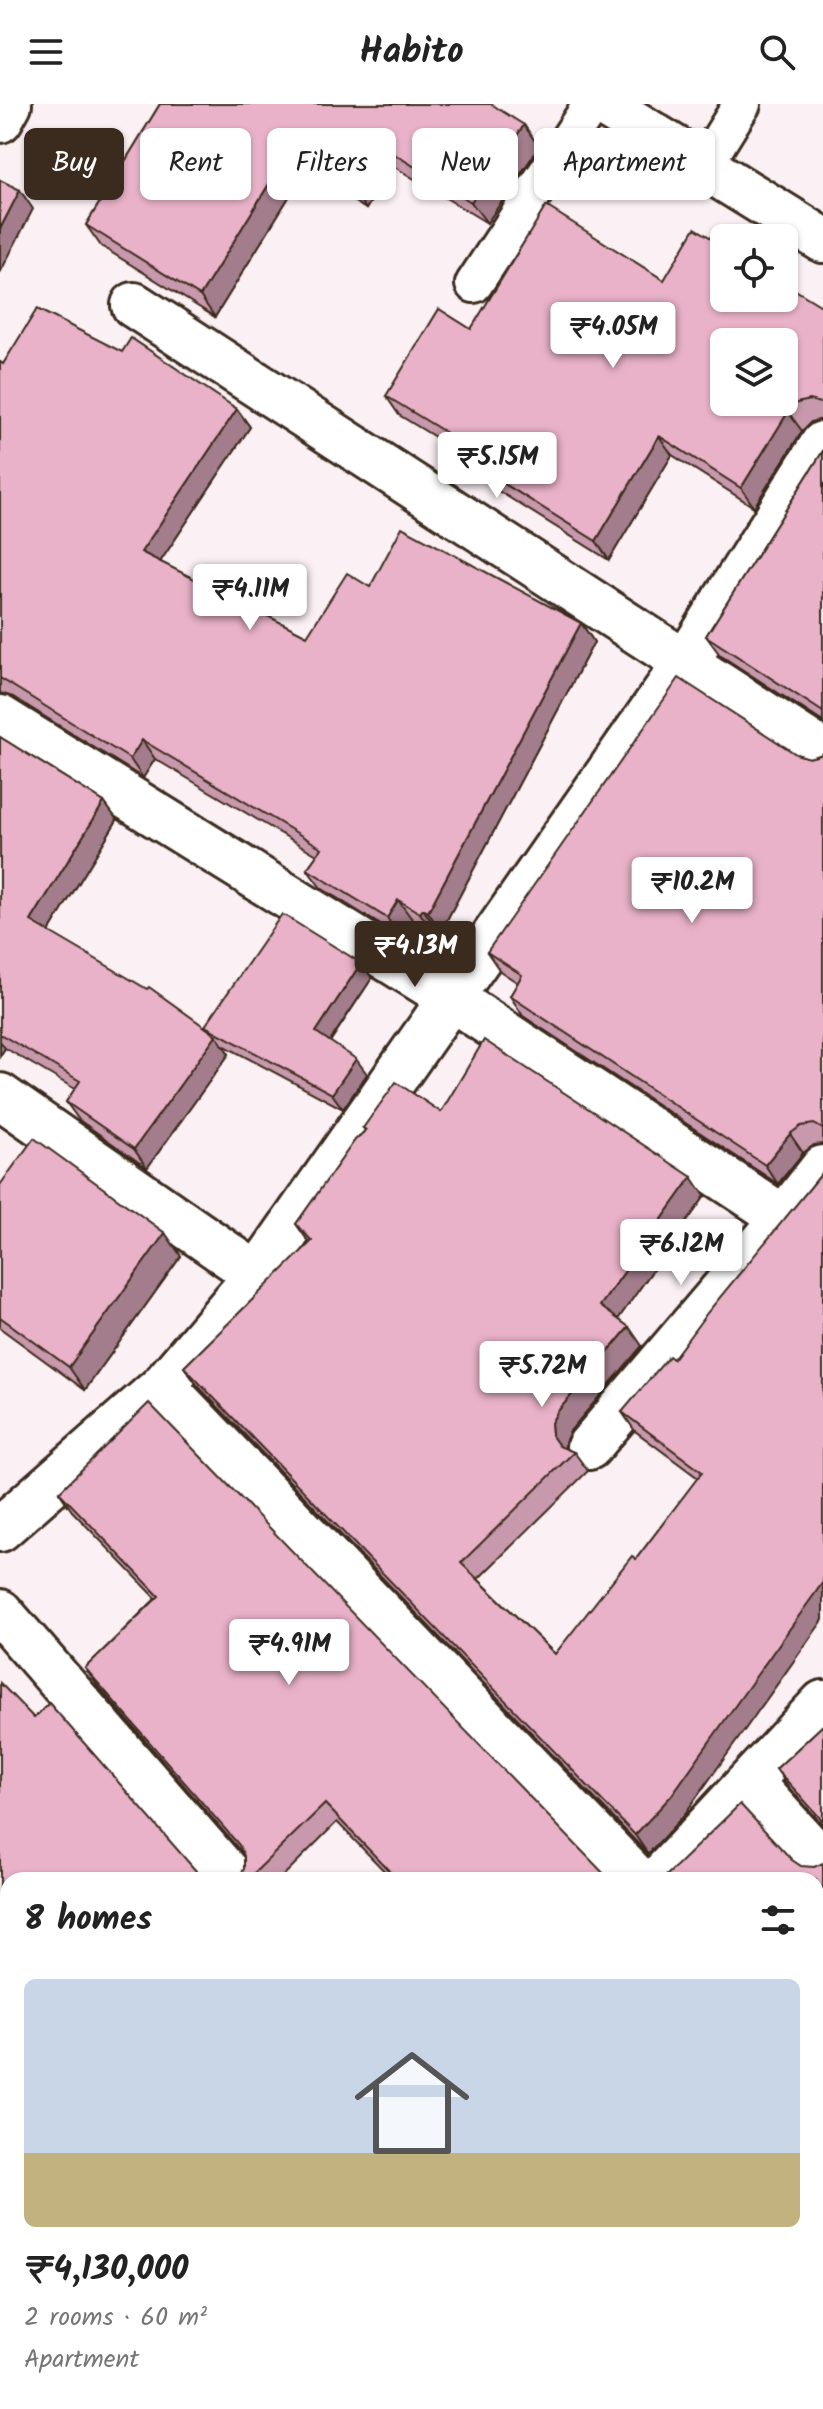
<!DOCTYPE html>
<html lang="en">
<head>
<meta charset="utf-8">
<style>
	body { margin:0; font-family:Kalam,sans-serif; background:#f6f6f6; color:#222; height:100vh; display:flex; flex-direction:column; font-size:30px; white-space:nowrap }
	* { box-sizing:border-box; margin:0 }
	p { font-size:26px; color:#767676 }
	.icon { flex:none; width:44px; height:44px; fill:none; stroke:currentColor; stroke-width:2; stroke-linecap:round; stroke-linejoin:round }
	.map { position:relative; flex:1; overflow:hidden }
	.panel { position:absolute; left:0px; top:1768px; width:824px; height:538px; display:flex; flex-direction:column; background:#fff; border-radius:24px 24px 0 0; box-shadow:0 2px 6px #0004 }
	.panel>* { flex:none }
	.hud { position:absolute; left:24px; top:24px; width:776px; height:72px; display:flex; gap:16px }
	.tools { position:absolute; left:710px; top:120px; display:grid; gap:16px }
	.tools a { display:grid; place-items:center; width:88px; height:88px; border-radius:12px; background:#fff; box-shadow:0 2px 6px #0004; font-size:40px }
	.price { position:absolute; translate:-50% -68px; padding:0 18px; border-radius:8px; background:#fff; color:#222; font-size:26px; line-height:52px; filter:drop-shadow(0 2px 4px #0008) }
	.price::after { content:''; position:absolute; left:50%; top:48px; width:24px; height:18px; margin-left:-12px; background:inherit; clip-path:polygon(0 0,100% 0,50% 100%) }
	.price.on { background:#3b2a1e; color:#fff }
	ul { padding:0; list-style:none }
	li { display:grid; align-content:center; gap:16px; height:424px; padding:0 24px }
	li span { display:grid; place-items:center; height:248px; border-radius:12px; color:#555 }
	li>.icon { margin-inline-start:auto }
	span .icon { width:144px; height:144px; fill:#fffc; stroke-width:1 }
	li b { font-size:34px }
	h2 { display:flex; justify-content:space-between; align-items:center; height:96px; padding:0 24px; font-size:34px }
	.chip { padding:0 28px; border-radius:12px; background:#fff; box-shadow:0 2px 6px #0004; font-size:28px; line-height:72px }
	.chip.on { background:#3b2a1e; color:#fff }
	header { display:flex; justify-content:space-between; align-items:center; height:104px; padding:0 24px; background:#fff; font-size:36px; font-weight:700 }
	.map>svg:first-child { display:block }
</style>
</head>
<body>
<header><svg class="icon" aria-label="menu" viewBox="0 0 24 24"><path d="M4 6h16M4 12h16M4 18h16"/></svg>Habito<svg class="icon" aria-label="search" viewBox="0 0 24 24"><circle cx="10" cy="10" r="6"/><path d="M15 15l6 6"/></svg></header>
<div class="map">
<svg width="823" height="2305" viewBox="0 0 823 2305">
	<rect width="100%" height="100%" fill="#fbf0f4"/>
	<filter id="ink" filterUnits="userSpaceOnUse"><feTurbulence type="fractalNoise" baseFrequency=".0125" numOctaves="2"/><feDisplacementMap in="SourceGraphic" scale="16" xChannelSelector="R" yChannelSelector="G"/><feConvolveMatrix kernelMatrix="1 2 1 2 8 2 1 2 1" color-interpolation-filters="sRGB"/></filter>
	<g filter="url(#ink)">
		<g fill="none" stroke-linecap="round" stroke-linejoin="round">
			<defs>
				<g id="lane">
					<path d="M703,63l39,-63"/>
					<path d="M474,180l118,-180"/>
				</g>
				<g id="street">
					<path d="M0,16l9,-16"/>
					<path d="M134,201l689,447"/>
					<path d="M0,614l451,280 333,220"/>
					<path d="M0,992l257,179"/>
					<path d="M163,1282l475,494"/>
					<path d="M589,1343l195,-229 39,-50"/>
					<path d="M0,1425l163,-143 94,-111 429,-613 137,-218"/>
					<path d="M0,1508l233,268"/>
					<path d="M750,1678l73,80"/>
					<path d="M658,1776l165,-177"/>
					<path d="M0,1985l8,8"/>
					<path d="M296,2298l7,7"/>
					<path d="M686,2298l6,7"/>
				</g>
				<path id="secondary" d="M603,0l220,136"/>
			</defs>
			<use href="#lane" stroke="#3b2a1e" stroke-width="42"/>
			<use href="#street" stroke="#3b2a1e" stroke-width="50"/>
			<use href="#secondary" stroke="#3b2a1e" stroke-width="50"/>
			<use href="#lane" stroke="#fff" stroke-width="36"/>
			<use href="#street" stroke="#fff" stroke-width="44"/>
			<use href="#secondary" stroke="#fff" stroke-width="44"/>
		</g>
		<g fill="#c899ac" stroke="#3b2a1e" stroke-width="2">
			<path d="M160,0l364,21 15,22 -52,76 -94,-57 -27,43 -61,-38 -90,146 -114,-71 -15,-21z"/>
			<path d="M664,176l159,27v112l-12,3 -9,9 -48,76 -82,-52 -63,105 -117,-73 -13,-19 2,-3 -82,-50 -13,-19 85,-67z"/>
			<path d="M122,248l115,57 13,18 -90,135 147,74 63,-49 211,36 13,19 -153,289 -5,-3 -3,4 -21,-13 -12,18 -79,-49 -14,-19 10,-14 -162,-96 -12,19 -130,-81 -13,-4v-331l3,2z"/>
			<path d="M823,347v271l-103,-67 -14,-19z"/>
			<path d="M0,633l104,65 13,18 -68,112 158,97 -2,-3 156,-63 11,15 -42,64 37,32 -24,35 -120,-64 6,9 -82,114 -68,-48 -13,-18 9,-13 -70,-41 -5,8z"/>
			<path d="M823,649v391l-9,1 -11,8 -25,31 -255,-168 -13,-20 8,-13 -18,-12 -13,-19 309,-198 13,4 11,-3z"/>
			<path d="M441,1008l264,84 -87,123 24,27 -72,85 -5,11v7l9,3 14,19 -110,108 77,75 81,-95 62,-81 -63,-47 -13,-19 51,-53 150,-187 -139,643 -36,39 -450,-468 -14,-19 126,-123 -14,-20 69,-94 -2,-2z"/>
			<path d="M0,1081l165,48 16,23 -96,134 -85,-62z"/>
			<path d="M59,1388l551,388h-217l-56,-58 -58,58h-32l-3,-11v-13l-1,-2 -145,-168 -13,-18 71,-70 -84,-87z"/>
			<path d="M0,1579l8,197v143l-8,-8z"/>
			<path d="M823,1621v100l-33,-36 -14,-20z"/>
			<path d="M823,2110v195h-33l-7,-7h33v-182z"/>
			<path d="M490,2298h79l-7,7h-65z"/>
		</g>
		<g fill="#a37d8c" stroke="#3b2a1e" stroke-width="2">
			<path d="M524,21l15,22 -52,76 -16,-21z"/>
			<path d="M378,40l15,22 -27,43 -15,-21z"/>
			<path d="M290,46l15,21 -90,146 -15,-21z"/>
			<path d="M20,86l13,19 -33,64v-44z"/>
			<path d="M237,305l13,18 -96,144 -13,-19z"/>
			<path d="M788,308l14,19 -48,76 -13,-19z"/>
			<path d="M659,332l13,19 -63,105 -13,-19z"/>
			<path d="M581,519l13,19 -153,289 -13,-19z"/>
			<path d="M142,636l13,19 -12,19 -13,-19z"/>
			<path d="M104,698l13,18 -73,120 -13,-19z"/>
			<path d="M398,796l14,19 -12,18 -13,-19z"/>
			<path d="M423,805l13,19 -3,4 -13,-19z"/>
			<path d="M361,859l11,15 -46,69 -10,-15z"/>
			<path d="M216,931l13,19 -82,114 -13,-19z"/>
			<path d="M0,937l5,7 -5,8z"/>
			<path d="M356,955l11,15 -24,35 -11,-15z"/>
			<path d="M790,1030l13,19 -25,31 -13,-19z"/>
			<path d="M692,1073l13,19 -91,129 -14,-19z"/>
			<path d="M165,1129l16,23 -96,134 -16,-23z"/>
			<path d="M629,1223l13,19 -72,85 -5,11v13l-13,-19 -1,-13 6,-11z"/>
			<path d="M823,1478v38l-139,195 -36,39 -13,-19z"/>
		</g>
		<g fill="#e9b2c8" stroke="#3b2a1e" stroke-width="2" fill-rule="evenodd">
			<path d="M160,0h331l33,21 -53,77 -93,-58 -27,44 -61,-38 -90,146 -114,-71z"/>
			<path d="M0,76l20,10 -20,39z"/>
			<path d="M546,102l118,74 31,-52 29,18v52h60v-15l39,24v97l-13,-4 -13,3 -9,9 -47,76 -82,-52 -63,105 -117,-73 7,-11 -100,-61 53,-87 32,20zM724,238h60v60h-60z"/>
			<path d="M37,205l85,43 9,-14 106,71 -96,143 166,84 40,-63 23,14 32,-60 179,96 -153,289 -5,-3 -3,4 -22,-13 -11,18 -80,-49 15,-21 -180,-108 -12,19 -130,-81v-316l3,2z"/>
			<path d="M823,347v261l-117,-76z"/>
			<path d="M679,574l117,76 13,4 11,-3 3,-2v376l-9,-5 -13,2 -11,8 -25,31 -255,-169 12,-21 -35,-23z"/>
			<path d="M0,633l104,65 -73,119 116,68 2,-2 67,48 -82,114 -68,-47 14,-21 -80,-47z"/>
			<path d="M282,810l79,49 -45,69 40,27 -24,35 -127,-68z"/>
			<path d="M484,936l208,137 -92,129 29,21 -72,85 -6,11 1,13 7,10 15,6 -113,111 94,91 77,-98 4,3 66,-87 -80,-60 47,-56 4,3 34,-46 116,-141v410l-152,214 -36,39 -451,-468 128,-126 -16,-17 59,-84 11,-10 -3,-2 33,-46 45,30z"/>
			<path d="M34,1034l131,95 -96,134 -69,-50v-132z"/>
			<path d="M149,1299l461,477h-212l-73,-76 -78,76h-10l7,-11v-13l-5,-11 -154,-177 74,-72 -100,-104z"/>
			<path d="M0,1579l34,35 15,-15 155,177h-196v138l-8,-8z"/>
			<path d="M823,1621v96l-47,-52z"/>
			<path d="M740,1700l52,56 9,6 13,1 9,-4v209l-7,-12v-180h-154z"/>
			<path d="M8,1995v303h188l8,7h-204v-306z"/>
			<path d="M823,2110v167l-7,7v-168z"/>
			<path d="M495,2298h43l-7,7h-30z"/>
			<path d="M788,2298h13l-7,7z"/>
		</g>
	</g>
</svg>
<div class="tools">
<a><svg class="icon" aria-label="locate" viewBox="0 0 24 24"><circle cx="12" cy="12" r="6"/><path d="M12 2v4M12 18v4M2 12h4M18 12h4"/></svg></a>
<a><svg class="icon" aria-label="layers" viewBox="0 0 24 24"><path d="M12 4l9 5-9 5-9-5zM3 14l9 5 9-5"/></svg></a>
</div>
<b class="price" style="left:613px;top:266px">₹4.05M</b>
<b class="price" style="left:497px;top:396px">₹5.15M</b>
<b class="price" style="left:250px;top:528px">₹4.11M</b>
<b class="price" style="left:692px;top:821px">₹10.2M</b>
<b class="price on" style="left:415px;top:885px">₹4.13M</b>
<b class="price" style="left:681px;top:1183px">₹6.12M</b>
<b class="price" style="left:542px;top:1305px">₹5.72M</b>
<b class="price" style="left:289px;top:1583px">₹4.91M</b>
<div class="hud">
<a class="chip on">Buy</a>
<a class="chip">Rent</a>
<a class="chip">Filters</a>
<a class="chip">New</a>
<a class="chip">Apartment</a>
</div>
<section class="panel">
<h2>8 homes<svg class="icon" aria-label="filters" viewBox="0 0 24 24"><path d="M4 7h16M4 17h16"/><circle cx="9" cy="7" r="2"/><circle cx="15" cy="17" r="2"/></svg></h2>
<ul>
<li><span style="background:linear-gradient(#c9d6e8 70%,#c2b280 0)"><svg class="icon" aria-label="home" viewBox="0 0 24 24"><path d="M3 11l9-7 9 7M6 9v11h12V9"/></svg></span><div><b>₹4,130,000</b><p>2 rooms · 60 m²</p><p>Apartment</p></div></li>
</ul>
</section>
</div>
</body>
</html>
